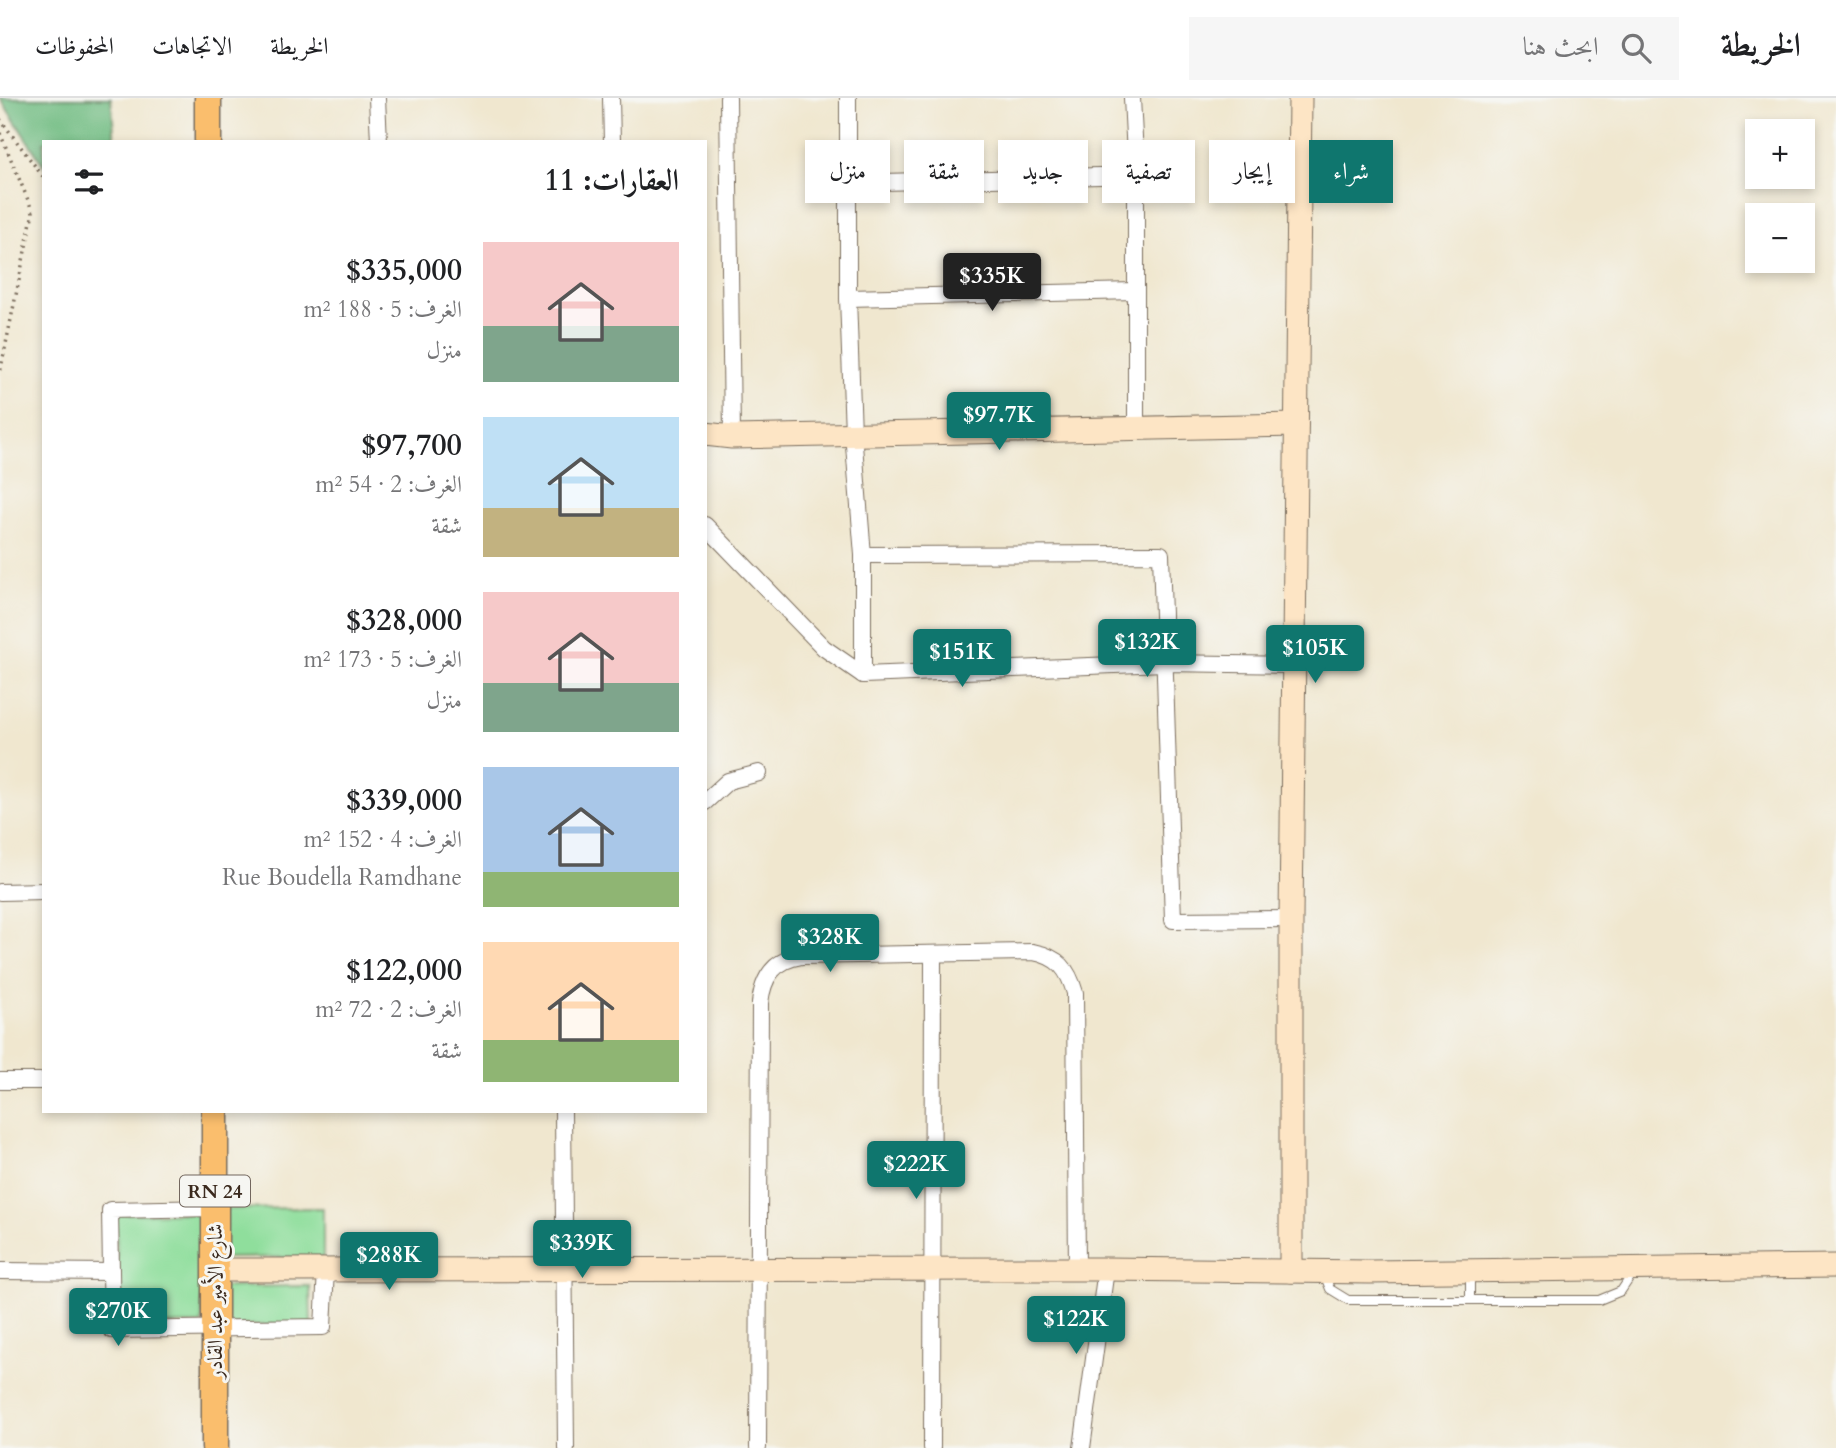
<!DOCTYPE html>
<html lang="ar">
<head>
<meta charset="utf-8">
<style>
	body { margin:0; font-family:Cardo,Amiri,serif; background:#f6f6f6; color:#202124; direction:rtl; height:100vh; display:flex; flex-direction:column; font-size:26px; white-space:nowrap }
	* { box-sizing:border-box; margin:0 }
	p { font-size:23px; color:#757577 }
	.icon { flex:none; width:38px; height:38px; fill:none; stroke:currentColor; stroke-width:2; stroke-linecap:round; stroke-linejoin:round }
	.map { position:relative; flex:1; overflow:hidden; direction:ltr }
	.side { position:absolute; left:42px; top:42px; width:665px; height:973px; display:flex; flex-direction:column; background:#fff; border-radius:0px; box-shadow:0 4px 10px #0003; direction:rtl }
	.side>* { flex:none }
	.hud { position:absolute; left:728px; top:42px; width:665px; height:63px; direction:rtl; display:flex; gap:14px }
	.tools { position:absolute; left:1745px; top:21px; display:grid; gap:14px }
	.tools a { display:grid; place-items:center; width:70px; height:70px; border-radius:0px; background:#fff; box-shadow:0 4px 10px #0003; font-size:35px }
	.price { position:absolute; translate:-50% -60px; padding:0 16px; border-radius:7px; background:#0f766e; color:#fff; font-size:23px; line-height:46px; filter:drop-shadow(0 2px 4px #0008) }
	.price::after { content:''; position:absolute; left:50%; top:42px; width:21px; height:16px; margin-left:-10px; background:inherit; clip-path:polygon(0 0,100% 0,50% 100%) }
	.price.current { background:#222; color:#fff }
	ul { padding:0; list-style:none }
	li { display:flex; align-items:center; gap:21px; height:175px; padding:0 28px }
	li span { display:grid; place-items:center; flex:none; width:196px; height:140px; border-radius:0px; color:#555 }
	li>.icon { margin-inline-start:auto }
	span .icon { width:84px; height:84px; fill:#fffc; stroke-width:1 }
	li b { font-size:30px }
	h2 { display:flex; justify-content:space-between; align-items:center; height:84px; padding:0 28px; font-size:30px }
	.tag { padding:0 24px; border-radius:0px; background:#fff; box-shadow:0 4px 10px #0003; font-size:24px; line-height:63px }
	.tag.current { background:#0f766e; color:#fff }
	header { display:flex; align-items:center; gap:42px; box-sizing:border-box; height:98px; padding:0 35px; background:#fff; border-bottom:2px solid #e0e0e0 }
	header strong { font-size:33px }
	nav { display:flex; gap:38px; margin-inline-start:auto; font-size:24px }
	.search { width:490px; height:63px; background:#f6f6f6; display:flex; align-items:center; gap:18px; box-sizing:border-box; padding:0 24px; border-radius:0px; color:#757577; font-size:26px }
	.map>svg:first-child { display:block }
</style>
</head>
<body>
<header>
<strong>الخريطة</strong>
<div class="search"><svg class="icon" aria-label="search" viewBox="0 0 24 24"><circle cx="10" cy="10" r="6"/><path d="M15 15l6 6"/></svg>ابحث هنا</div>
<nav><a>الخريطة</a><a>الاتجاهات</a><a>المحفوظات</a></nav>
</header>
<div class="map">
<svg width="1836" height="1350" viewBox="0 0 1836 1350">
	<rect width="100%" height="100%" fill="#f6f6f2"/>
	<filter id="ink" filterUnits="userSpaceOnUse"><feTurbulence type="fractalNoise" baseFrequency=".0143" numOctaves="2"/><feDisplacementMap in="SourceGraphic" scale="14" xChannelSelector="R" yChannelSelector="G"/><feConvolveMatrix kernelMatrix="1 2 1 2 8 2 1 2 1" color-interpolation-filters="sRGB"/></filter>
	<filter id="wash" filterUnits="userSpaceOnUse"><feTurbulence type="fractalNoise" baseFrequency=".00686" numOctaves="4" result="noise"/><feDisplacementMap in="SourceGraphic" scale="28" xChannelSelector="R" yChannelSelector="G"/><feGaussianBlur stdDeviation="1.57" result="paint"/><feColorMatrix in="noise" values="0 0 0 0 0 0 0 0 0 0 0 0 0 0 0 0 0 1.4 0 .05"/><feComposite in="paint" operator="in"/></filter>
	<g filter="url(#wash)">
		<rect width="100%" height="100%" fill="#f0e7cf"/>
		<g fill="#8fde9c" stroke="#65845d" stroke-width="2">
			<path d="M323,1110v49l-101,1v-49z"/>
			<path d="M201,1115l1,111 -84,1 -2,-111z"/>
			<path d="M310,1188l1,38 -91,2v-39z"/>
		</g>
		<path fill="#73bd84" stroke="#577451" stroke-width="2" d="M0,0h111l4,44h-71v24z"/>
	</g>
	<g filter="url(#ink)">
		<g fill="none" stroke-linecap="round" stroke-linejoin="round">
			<defs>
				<g id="lane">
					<path d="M1470,1174v28"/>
					<path d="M1324,1176l6,15 18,11h251l22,-9 12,-18"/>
				</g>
				<g id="street">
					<path d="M377,0l2,44"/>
					<path d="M611,0l1,44"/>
					<path d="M728,0l4,339"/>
					<path d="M848,0v200l5,135 10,122v120"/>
					<path d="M1132,0l4,77v252"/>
					<path d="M848,85l288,-8"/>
					<path d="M848,200l287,-7"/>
					<path d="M705,427l119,123 39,27 301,-12 130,2"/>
					<path d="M863,457l298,-1 12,366 118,-1"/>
					<path d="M705,704l23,-21 31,-8"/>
					<path d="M0,794l44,-1"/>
					<path d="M0,983h44"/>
					<path d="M563,1013l3,337"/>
					<path d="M215,1110l-105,2 2,120 211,-3 3,-57"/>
					<path d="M0,1173l111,1"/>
					<path d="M758,1350l2,-445c3,-26 14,-43 41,-47l232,-4c26,5 35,17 42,41l2,277"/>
					<path d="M932,1350l1,-494"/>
					<path d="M1082,1350l24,-179"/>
				</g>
				<g id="secondary">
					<path d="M705,336l27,3 564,-12"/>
					<path d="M215,1172l891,-1 264,3 466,-6"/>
					<path d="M1291,1173v-352l9,-821"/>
				</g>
				<g id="primary">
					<path d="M208,0v44"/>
					<path d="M215,1350v-337"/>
				</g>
			</defs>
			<use href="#lane" stroke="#7a6c5c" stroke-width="10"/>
			<use href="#street" stroke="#7a6c5c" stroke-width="18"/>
			<use href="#secondary" stroke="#7a6c5c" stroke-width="25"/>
			<use href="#primary" stroke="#7a6c5c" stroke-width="29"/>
			<g stroke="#7a6c5c" stroke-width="3.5" stroke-dasharray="2 5" stroke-linecap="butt">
				<path d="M0,21l44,59"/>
				<path d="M0,35l33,79 -33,161"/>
			</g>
			<use href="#lane" stroke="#fff" stroke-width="8"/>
			<use href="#street" stroke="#fff" stroke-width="16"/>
			<use href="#secondary" stroke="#fde5c5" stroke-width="23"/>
			<use href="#primary" stroke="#fabe6d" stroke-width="26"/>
		</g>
	</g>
	<g text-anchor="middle" stroke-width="6" stroke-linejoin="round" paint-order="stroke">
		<rect fill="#f6f6f2" stroke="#73675e" stroke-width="2" x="180" y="1077.5" width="70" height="31" rx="5"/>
		<g font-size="19" font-weight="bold" fill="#3b2a1e">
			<text x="215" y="1100">RN 24</text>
		</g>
		<g font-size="21" fill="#3b2a1e" stroke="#f6f6f2">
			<text transform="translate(215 1203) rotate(-90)" y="7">شارع الأمير عبد القادر</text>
		</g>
	</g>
</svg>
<div class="tools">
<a>+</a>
<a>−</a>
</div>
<b class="price current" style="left:992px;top:215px">$335K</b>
<b class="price" style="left:999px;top:354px">$97.7K</b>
<b class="price" style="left:1147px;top:581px">$132K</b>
<b class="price" style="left:1315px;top:587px">$105K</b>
<b class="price" style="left:962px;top:591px">$151K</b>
<b class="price" style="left:830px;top:876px">$328K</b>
<b class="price" style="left:916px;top:1103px">$222K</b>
<b class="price" style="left:582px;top:1182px">$339K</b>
<b class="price" style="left:389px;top:1194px">$288K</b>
<b class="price" style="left:118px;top:1250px">$270K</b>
<b class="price" style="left:1076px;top:1258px">$122K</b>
<div class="hud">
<a class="tag current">شراء</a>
<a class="tag">إيجار</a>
<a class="tag">تصفية</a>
<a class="tag">جديد</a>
<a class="tag">شقة</a>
<a class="tag">منزل</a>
</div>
<section class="side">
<h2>العقارات: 11<svg class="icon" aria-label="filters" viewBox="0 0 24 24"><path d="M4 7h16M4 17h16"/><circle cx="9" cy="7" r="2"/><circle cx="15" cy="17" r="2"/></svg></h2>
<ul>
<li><span style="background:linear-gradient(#f6c9c9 60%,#7fa58c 0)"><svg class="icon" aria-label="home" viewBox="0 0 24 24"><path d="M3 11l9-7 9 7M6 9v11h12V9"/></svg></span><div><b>$335,000</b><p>الغرف: 5 · 188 m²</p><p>منزل</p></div></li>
<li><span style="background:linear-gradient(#bfe0f5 65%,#c2b280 0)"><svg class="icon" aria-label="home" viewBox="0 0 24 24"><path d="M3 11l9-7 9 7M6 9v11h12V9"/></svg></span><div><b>$97,700</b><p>الغرف: 2 · 54 m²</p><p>شقة</p></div></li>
<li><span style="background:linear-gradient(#f6c9c9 65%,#7fa58c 0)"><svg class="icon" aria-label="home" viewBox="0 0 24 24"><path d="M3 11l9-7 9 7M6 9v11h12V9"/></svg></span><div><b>$328,000</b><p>الغرف: 5 · 173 m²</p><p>منزل</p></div></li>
<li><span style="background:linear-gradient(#a9c7e8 75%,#8fb573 0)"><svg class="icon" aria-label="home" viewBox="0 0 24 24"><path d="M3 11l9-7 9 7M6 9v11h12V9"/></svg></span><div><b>$339,000</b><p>الغرف: 4 · 152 m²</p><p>Rue Boudella Ramdhane</p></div></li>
<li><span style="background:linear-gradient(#ffd9b3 70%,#8fb573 0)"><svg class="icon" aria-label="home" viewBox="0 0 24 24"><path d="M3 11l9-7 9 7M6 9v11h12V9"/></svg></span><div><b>$122,000</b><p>الغرف: 2 · 72 m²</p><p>شقة</p></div></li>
</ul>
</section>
</div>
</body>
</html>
